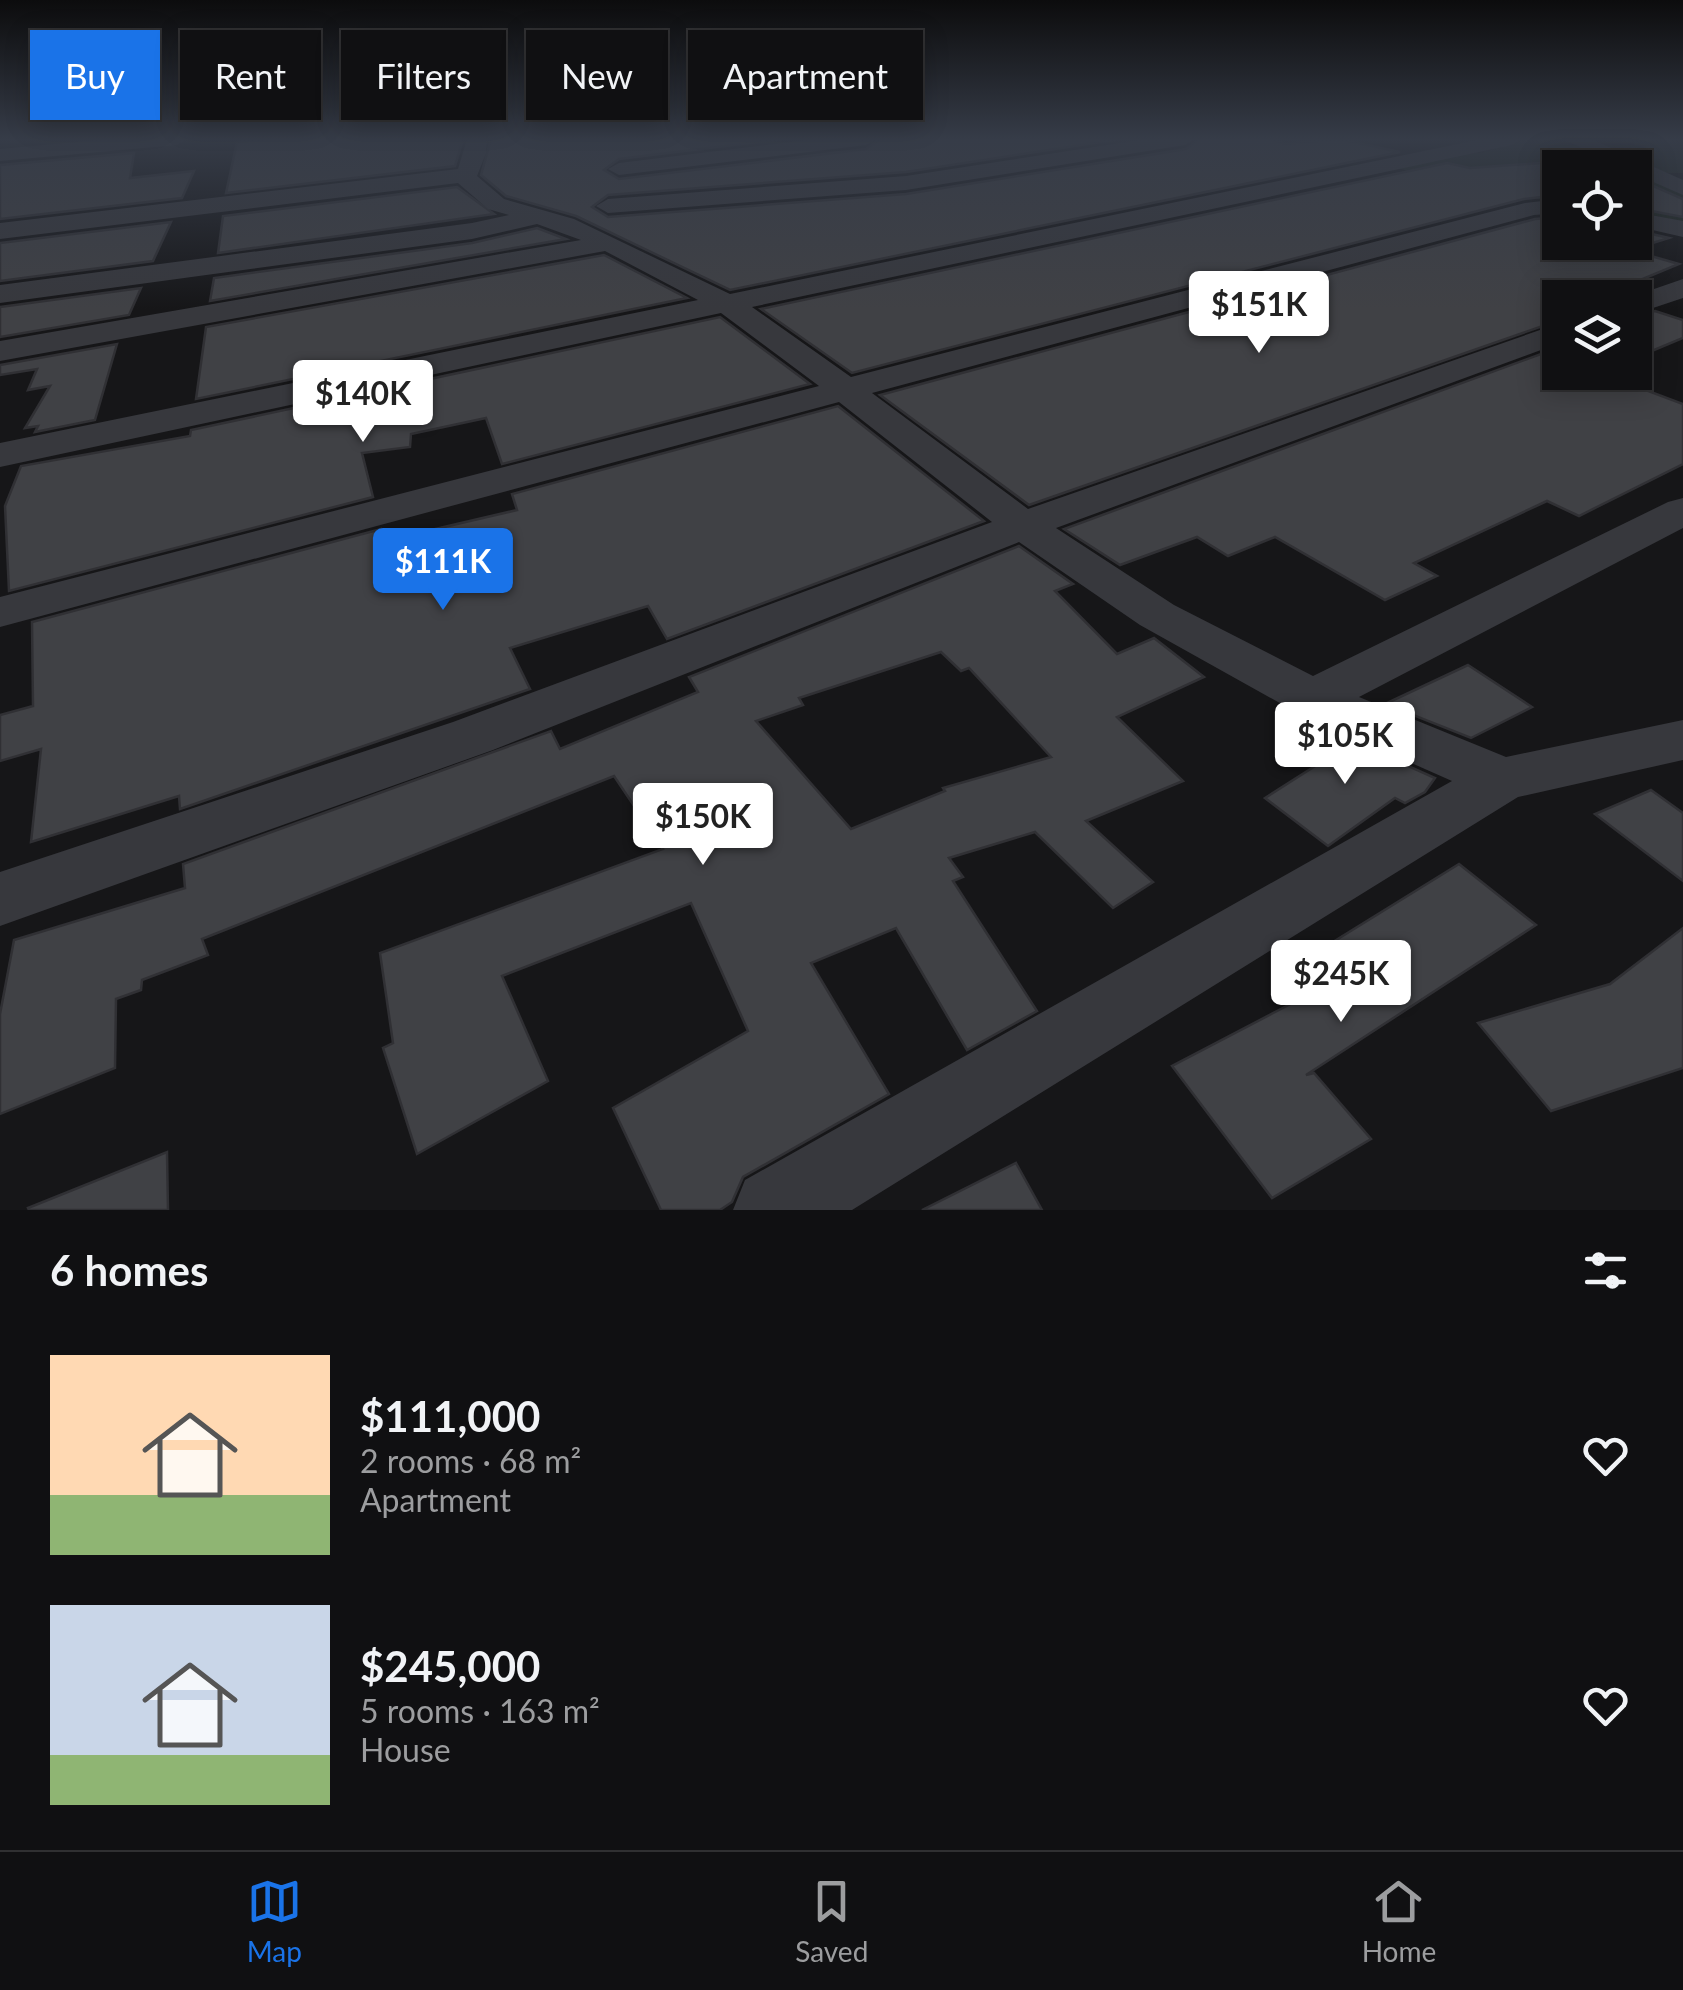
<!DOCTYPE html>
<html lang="en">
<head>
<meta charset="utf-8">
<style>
	body { margin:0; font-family:Lato,sans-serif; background:#19191b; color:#f1f3f6; height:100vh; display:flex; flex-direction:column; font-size:38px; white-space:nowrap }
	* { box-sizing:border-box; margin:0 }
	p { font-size:32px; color:#9c9d9f }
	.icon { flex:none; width:55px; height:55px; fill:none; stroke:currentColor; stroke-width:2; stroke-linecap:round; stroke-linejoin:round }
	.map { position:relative; height:1210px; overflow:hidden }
	.sheet { display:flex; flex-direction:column; background:#101012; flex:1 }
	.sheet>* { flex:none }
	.top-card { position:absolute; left:30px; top:30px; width:1000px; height:90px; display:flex; gap:20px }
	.controls { position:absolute; left:1542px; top:150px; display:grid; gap:20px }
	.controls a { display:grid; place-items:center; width:110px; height:110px; border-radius:0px; background:#101012; box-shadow:0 5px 25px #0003,0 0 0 2px #303032; font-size:50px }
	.price { position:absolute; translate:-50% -85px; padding:0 22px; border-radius:10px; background:#fff; color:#222; font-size:32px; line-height:65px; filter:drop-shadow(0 2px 5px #0008) }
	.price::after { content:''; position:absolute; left:50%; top:60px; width:30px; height:22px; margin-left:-15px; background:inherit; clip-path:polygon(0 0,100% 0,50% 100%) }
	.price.selected { background:#1a73e8; color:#fff }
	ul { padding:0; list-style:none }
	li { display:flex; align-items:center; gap:30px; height:250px; padding:0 50px }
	li span { display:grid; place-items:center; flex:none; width:280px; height:200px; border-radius:0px; color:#555 }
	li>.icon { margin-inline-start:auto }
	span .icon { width:120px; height:120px; fill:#fffc; stroke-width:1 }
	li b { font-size:42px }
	h2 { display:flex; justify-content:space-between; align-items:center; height:120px; padding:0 50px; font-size:42px }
	.tag { padding:0 35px; border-radius:0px; background:#101012; box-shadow:0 5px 25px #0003,0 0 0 2px #303032; font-size:35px; line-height:90px }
	.tag.selected { background:#1a73e8; color:#fff }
	.tab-bar { display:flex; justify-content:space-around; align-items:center; height:140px; border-top:2px solid #303032; background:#101012; font-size:28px; color:#9c9d9f }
	.tab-bar a { display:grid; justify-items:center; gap:5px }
	.tab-bar .selected { color:#1a73e8 }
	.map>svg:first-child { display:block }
</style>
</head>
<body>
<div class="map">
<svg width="1683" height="1210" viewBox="0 0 1683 1210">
	<rect width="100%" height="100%" fill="#161618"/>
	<path fill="#1e261f" d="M1530,139c28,0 53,11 81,13 17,2 24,-4 47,0l-41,-13h66v34h-19l19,9v40l-48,-11v-43h-75v32l-65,-3 -100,-30 36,-11 49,-3z"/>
	<g fill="#404145" stroke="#303034" stroke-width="2.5" fill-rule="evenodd">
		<path d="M266,139h197l-8,27 -229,27 11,-51z"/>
		<path d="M491,139h292l-164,20 -15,11 15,9 247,-30 14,-10h240l-214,33 -298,23 -16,12 16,10 298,-23 280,-45 13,-10h72l14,5 54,-5 61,13 -670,138 -154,-74 -70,-20 -25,-21z"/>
		<path d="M134,153l-4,25 64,-7 -12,27 -182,21v-54z"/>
		<path d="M1585,160l23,8h-48v27l-36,4 -672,174 -91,-64 686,-146 23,5z"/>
		<path d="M1635,178l48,21v18l-48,-9z"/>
		<path d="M457,187l37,27 -276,39 5,-37z"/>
		<path d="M1560,217v25h75v-12l34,8 -39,12 49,14 -75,31 7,3h-51v22l-531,185 -149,-110 655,-176z"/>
		<path d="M171,222l-18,39 -153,20v-38z"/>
		<path d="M537,228l29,11 -356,62 4,-23 258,-35z"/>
		<path d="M604,255l83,43 -491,101 10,-72z"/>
		<path d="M141,288l-12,27 -129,22v-30z"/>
		<path d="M1655,311l28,9v18l-48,20v-41z"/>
		<path d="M720,317l90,67 -308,80 -16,-46 -75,16 -1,13 -48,6 11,44 -364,94 -4,-85 16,-40 169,-30 1,-6z"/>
		<path d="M117,344l-22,76 -60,12 3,-6 -13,2 25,-42 -22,4 9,-21 -37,6v-10z"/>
		<path d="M1560,347v25h38l85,32v60l-104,52 -32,-15 -133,62 23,13 -52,24 -110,-63 -47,19 -31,-19 -77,28 -56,-36z"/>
		<path d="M838,406l146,115 -317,118 -19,-33 -138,42 20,41 -350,120 -1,-13 -148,46 10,-93 -41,12v-46l33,-9 -1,-84 349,-93 3,12 133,-31 -5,-16z"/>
		<path d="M1019,546l54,38 -18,7 62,63 37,-16 50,39 -87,40 66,64 -97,40 67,61 -40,26 -78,-76 -86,26 14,19 -10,4 84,130 -70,39 -71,-122 -85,35 78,131 -146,83 -11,25 -12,8h-59l-48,-102 135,-77 -57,-128 -189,73 46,105 -131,73 -34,-106 10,-5 -13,-90 283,-104 -49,-73 -412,163 6,16 -66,25 -1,10 -25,9 -1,69 -115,46v-100l14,-74 171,-52 -2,-24 368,-133 9,18 138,-57 -9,-15zM941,652l20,19 8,-3 82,89 -108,31 2,3 -94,38 -95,-108 47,-16 -4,-7z"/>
		<path d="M1468,665l64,42 -61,31 -86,-34z"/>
		<path d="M1328,730l107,48 -10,14 -20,11 -10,-5 -67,48 -63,-48 58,-37 -30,-15z"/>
		<path d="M1651,790l32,23v68l-88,-67z"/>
		<path d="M1459,864l77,61 -230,150 8,-2 57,66 -99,59 -100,-132 128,-67 -22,-23z"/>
		<path d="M1683,928v140l-132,43 -73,-88 132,-39z"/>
		<path d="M167,1152l1,58h-139l-1,-2z"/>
		<path d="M1016,1163l26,47h-120z"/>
	</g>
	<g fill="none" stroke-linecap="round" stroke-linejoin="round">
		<g fill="#37383d" fill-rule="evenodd">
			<path d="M109,139h78l-10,6 -177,16v-12z"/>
			<path d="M467,139h20l-1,14 -9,23 27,23 70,20 156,75 752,-155h40l-10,6 -760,162 99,70 674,-174 35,-4v14l-26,2 -662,178 156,116 532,-186v20l-504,185 118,77 139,71 355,-174 15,-4v30l-324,169 147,60 177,-37v40l-165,37 -666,413h-119l12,-30 707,-399 -158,-70 -154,-86 -121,-83 -526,208 -493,176v-54l453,-150 539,-200 -153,-120 -839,225v-30l819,-211 -98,-73 -721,154v-24l698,-143 -93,-49 -605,110v-20l581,-101 -44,-16 -65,15 -472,64v-18l472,-62 37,-8 -21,-6 -30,-26 -458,56v-16l458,-54z"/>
			<path d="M815,139h61l-10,6 -247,30 -11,-6 11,-6z"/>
			<path d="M1146,139h49l-10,6 -279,45 -298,23 -12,-7 12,-7 298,-23z"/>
			<path d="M1564,139h27l92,41v15l-48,-21v-6h-15z"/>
			<path d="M1635,212l48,9v16l-48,-11z"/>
			<path d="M1683,279v19l-48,16v-16h-7z"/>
		</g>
	</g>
	<linearGradient id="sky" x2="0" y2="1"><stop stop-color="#0c0c0d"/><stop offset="0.45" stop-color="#363c48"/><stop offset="1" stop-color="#363c48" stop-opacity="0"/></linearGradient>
	<rect width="1683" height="309" fill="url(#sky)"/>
</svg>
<div class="controls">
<a><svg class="icon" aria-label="locate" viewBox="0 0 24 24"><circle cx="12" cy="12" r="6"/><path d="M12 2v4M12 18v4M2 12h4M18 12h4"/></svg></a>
<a><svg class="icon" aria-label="layers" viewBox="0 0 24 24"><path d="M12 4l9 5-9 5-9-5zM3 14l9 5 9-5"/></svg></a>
</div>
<b class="price" style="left:1259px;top:356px">$151K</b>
<b class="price" style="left:363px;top:445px">$140K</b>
<b class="price selected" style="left:443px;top:613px">$111K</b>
<b class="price" style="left:1345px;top:787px">$105K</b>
<b class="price" style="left:703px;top:868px">$150K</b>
<b class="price" style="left:1341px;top:1025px">$245K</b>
<div class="top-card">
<a class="tag selected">Buy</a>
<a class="tag">Rent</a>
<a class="tag">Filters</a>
<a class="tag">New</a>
<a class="tag">Apartment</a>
</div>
</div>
<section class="sheet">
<h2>6 homes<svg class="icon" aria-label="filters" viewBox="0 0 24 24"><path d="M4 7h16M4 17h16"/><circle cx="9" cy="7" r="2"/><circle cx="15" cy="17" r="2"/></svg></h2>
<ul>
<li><span style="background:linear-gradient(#ffd9b3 70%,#8fb573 0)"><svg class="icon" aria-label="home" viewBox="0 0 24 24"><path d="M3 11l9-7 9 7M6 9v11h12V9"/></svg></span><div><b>$111,000</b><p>2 rooms · 68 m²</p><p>Apartment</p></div><svg class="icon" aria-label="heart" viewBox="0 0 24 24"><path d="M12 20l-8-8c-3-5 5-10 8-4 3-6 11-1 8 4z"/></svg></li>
<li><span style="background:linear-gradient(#c9d6e8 75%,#8fb573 0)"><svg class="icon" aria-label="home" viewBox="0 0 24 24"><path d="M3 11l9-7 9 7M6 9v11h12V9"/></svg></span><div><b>$245,000</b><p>5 rooms · 163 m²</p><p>House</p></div><svg class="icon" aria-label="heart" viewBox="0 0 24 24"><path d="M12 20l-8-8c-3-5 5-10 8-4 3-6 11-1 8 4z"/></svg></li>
</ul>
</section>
<nav class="tab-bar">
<a class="selected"><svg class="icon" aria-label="map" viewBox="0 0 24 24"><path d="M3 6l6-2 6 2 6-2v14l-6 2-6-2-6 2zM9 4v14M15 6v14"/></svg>Map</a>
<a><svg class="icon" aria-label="saved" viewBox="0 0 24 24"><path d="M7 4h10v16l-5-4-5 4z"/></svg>Saved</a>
<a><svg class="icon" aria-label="home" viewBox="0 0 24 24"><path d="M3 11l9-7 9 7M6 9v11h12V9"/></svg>Home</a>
</nav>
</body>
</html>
